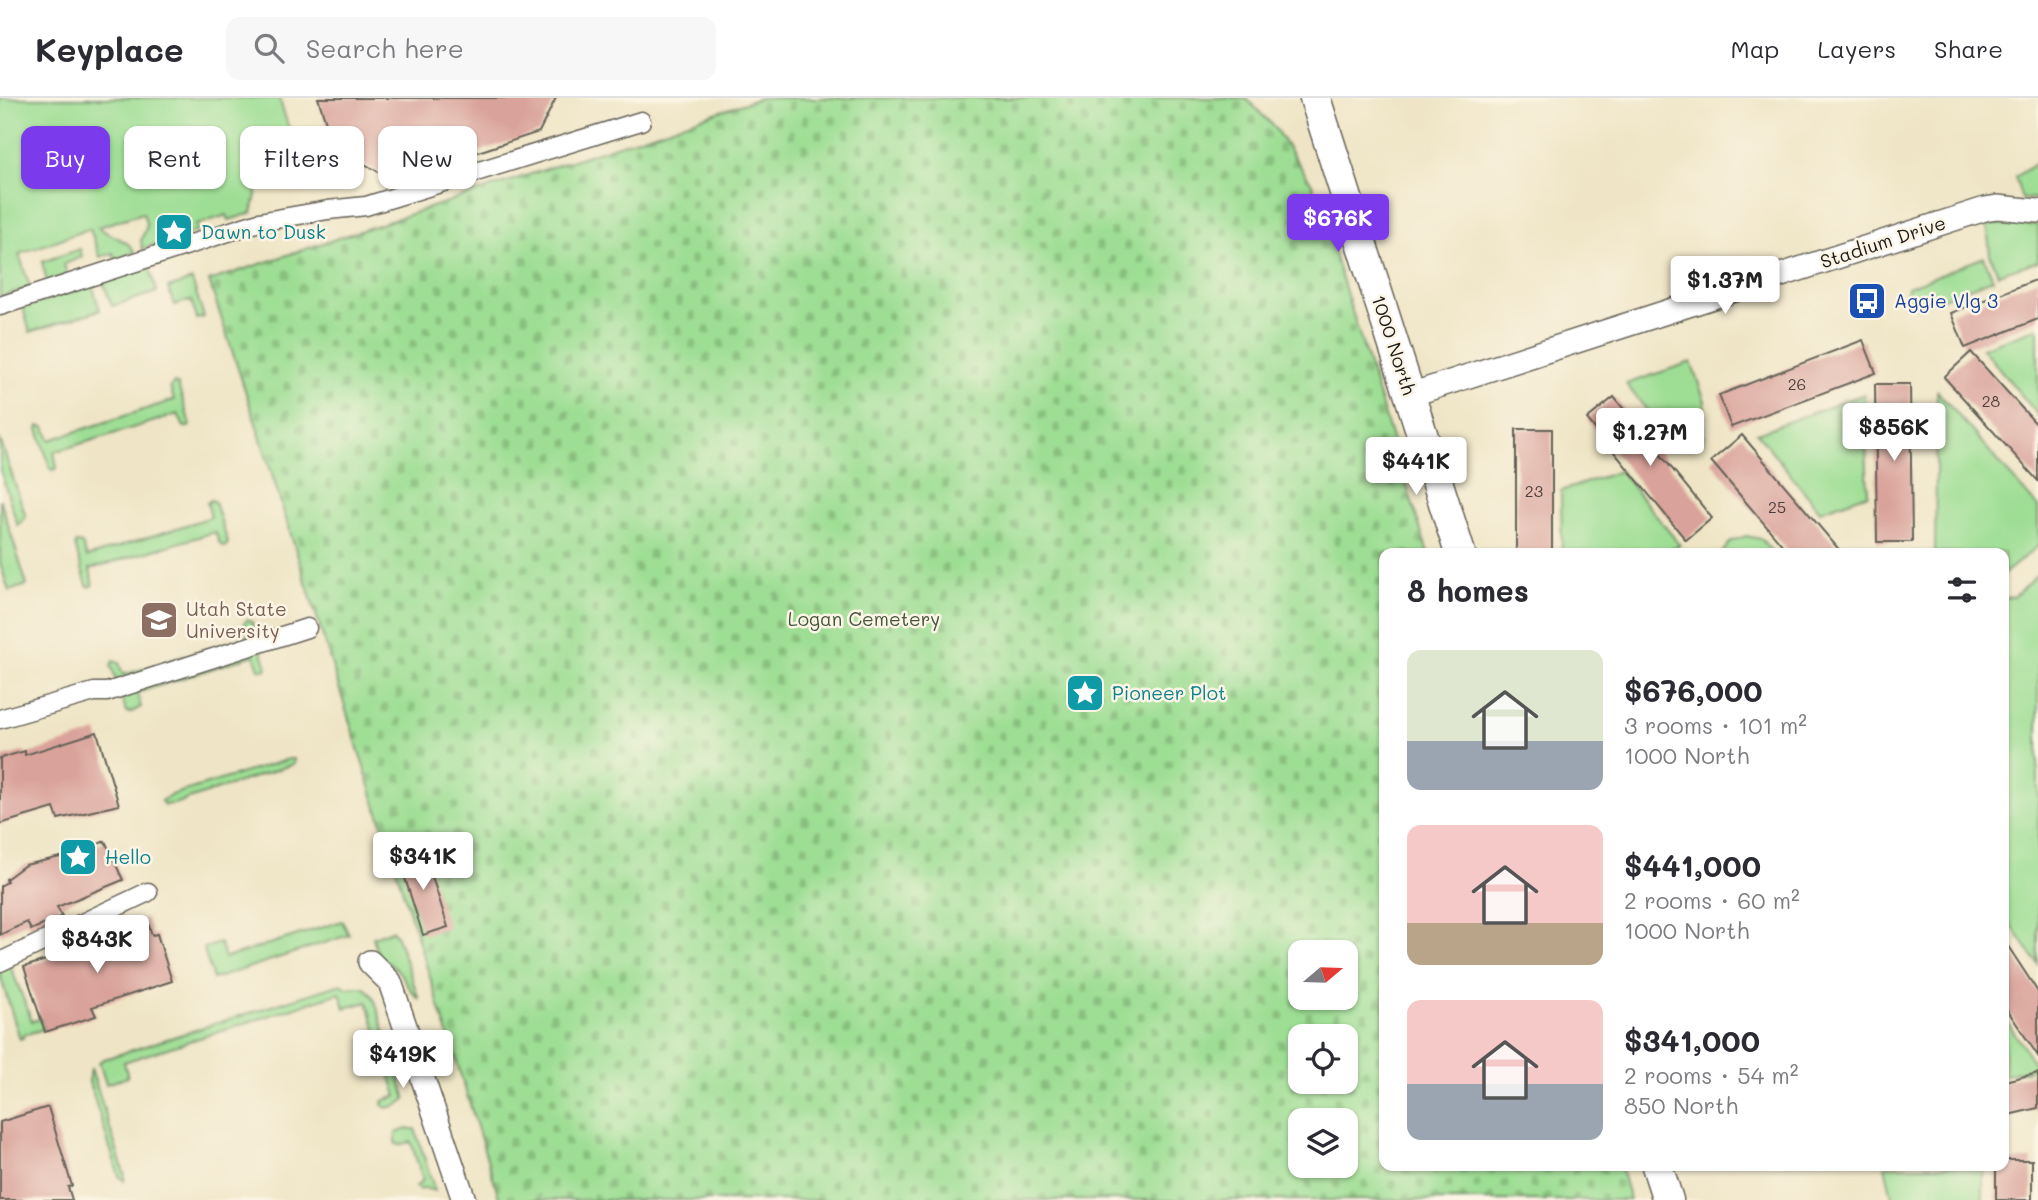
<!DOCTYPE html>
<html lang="en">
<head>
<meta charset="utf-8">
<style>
	body { margin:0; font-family:Mali,sans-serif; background:#f7f7f7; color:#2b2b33; height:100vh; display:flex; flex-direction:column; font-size:26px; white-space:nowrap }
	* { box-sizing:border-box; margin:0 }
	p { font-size:23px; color:#7c7c81 }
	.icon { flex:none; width:38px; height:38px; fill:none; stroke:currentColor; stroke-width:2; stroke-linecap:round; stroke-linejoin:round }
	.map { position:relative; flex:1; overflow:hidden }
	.panel { position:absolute; left:1379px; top:450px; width:630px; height:623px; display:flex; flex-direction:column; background:#fff; border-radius:14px; box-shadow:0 2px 5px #0004 }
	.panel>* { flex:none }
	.top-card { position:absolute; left:21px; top:28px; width:665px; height:63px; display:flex; gap:14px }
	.needle { width:46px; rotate:71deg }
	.tools { position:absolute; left:1288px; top:842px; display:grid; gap:14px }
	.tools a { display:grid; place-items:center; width:70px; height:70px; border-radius:14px; background:#fff; box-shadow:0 2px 5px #0004; font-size:35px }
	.price { position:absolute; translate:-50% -60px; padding:0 16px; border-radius:7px; background:#fff; color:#222; font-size:23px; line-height:46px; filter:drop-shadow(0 2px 4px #0008) }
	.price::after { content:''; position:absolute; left:50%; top:42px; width:21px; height:16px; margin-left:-10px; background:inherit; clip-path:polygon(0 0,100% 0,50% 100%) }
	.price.on { background:#7c3aed; color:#fff }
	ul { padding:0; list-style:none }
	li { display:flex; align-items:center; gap:21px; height:175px; padding:0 28px }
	li span { display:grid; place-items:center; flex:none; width:196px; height:140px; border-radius:14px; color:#555 }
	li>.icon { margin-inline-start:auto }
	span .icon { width:84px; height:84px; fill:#fffc; stroke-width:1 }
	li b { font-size:30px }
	h2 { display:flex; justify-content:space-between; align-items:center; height:84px; padding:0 28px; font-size:30px }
	.tag { padding:0 24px; border-radius:14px; background:#fff; box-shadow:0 2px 5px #0004; font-size:24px; line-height:63px }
	.tag.on { background:#7c3aed; color:#fff }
	header { display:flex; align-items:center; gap:42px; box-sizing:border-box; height:98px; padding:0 35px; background:#fff; border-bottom:2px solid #e1e1e2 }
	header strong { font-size:33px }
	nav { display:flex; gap:38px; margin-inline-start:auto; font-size:24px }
	.search { width:490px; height:63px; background:#f7f7f7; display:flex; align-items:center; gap:18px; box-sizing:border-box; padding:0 24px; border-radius:14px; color:#7c7c81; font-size:26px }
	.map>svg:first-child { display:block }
</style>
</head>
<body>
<header>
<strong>Keyplace</strong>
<div class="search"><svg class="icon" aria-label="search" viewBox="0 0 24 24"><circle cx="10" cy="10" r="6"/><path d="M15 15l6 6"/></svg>Search here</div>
<nav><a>Map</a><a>Layers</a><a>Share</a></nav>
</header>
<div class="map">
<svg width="2038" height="1102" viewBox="0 0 2038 1102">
	<defs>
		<pattern id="cemetery-stones" width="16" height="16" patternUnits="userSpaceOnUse" patternTransform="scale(1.75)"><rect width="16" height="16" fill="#9ede94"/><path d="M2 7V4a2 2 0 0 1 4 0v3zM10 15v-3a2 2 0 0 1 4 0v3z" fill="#88be7f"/></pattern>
	</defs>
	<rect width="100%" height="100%" fill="#fcf5e5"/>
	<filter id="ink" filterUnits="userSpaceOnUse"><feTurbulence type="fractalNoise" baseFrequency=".0143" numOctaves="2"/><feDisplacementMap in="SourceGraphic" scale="14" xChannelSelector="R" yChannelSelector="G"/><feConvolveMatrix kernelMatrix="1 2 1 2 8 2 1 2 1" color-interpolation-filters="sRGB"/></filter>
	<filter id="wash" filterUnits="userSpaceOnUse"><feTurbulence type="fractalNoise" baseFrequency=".00686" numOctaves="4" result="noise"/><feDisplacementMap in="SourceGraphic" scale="28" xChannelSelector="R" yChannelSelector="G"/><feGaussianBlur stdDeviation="1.57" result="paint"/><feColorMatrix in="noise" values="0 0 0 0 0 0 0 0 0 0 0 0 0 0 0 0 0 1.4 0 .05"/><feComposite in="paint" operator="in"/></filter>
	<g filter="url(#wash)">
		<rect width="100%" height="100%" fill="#efe5c6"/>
		<g fill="#9ede94" stroke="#5d7d58" stroke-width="2">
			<path d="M0,0h279l13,40 -28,20 -12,55 -23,7 -2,-5 -31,10 1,6 -15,5 -3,-7 -7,-3 -4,5 2,9 -28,9 -1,-9 6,-14 -4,-13 -45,14c12,10 29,11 37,25l-20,7 -2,-6 -13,4 -10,-28 -7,2 -64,23 11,33 -30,10z"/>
			<path d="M2038,64v36l-16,1 -7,-22z"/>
			<path d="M1987,126l51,1v36l-40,13 -8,-20z"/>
			<path d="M80,151l2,8 -18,7 3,11 -20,7 -5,-20z"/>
			<path d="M1984,159l9,22 -74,28 -10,-4 -3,-7 2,-9z"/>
			<path d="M149,169l8,25 -45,14 -9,-24z"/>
			<path d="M192,182l12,37 -7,2 -6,-19 -17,5 -6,-17z"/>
			<path d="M92,187l8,25 -70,22 -7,-24z"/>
			<path d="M2038,230v87l-56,-67z"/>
			<path d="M1691,264l14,39 -2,41 -17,3 -12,-1 -48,-60z"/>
			<path d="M174,285l4,2 12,39 -1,3h-5l-6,-13 -124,38 3,16 -4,2 -3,-2 -12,-39 1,-3 6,1 5,13 124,-40 -4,-13z"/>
			<path d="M1937,293l101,116v39l-34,28v-21h-69z"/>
			<path d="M1864,296l4,100 -48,17 -63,-78z"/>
			<path d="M0,341l26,78 -8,9 -18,-56z"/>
			<path d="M1620,373l60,74 -22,8h-96l-1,-62z"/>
			<path d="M0,401l27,86 -18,6 -9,-28z"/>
			<path d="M211,402l4,2 13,41 -3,4 -5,-3 -5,-12 -125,37 3,16 -3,2 -3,-2 -12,-39 1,-3 6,1 5,13 124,-40 -4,-14z"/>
			<path d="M1746,438l15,3 12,14h-51l9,-12z"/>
			<path d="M2038,476v390l-34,-49v-317l10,-1z"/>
			<path d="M248,521l4,3 5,16 -140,45 -6,-17 2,-5 6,2 4,12 125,-39 -4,-13z"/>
			<path d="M261,550l6,20 -2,2 -6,-1 -5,-14 -117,38 4,14 -11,6 -4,-2 -6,-18z"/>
			<path d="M289,661h5v5l-120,40 -10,1 -3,-4 10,-6z"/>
			<path d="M342,823l7,14 -136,44 -9,-29v-2l16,-5 5,15z"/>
			<path d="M392,832l5,7 22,62c-11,-10 -12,-17 -20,-27 -5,-7 -12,-9 -18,-14 -5,-5 -6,-15 -8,-21z"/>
			<path d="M10,867l22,56 8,-2 4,10 -21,6 1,2 -4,2 -20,-64v-5z"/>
			<path d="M341,886l7,4c15,-3 20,-1 27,13l31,98 -8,6 -11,3 -5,-3 1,-4 14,-5 -30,-94 -22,6 -5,-15 -216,69 4,15 -22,7 -7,-22 5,-3z"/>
			<path d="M2004,919l30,46 -5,7 -25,5z"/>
			<path d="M91,970l34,108 -1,5 -5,-5 -30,-94z"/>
			<path d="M407,1031h8l20,62 -11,-3 -4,2 -4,-3 7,-7 -12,-38 -12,3 -4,-2 1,-10z"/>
			<path d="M1885,1068h98v34h-90z"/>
		</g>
		<path fill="url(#cemetery-stones)" stroke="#5d7d58" stroke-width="2" fill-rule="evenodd" d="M760,0h486l28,29 38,57 116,369h-44v613h236l10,34h-1130l-246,-783 -45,-136zM1300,854h46v46h-46zM1300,938h46v46h-46zM1300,1022h46v46h-46z"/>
		<g id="blocks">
			<g fill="#d9a29a">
				<path d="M318,0h238l-17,34 -146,48 -59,-33z"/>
				<path d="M2038,181v40l-73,29 -14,-35z"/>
				<path d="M1863,242l13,33 -145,54 -12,-32z"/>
				<path d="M1971,254l67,74v55l-94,-104z"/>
				<path d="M1875,286h35l2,158h-35z"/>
				<path d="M1614,299l98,121 -26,22 -99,-121z"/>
				<rect x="1516" y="331" width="36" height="124"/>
				<path d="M1742,337l100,118h-53l-78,-92z"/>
				<path d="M97,634l22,73 -61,14 -4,-11 -54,16v-66l25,-7v4z"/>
				<path d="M105,743l18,39 -66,27 5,9 -31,14 -4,-8 -27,13v-49l7,-4 -1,-3 19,-14 49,-11z"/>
				<path d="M423,750l25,79 -25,8 -25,-79z"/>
				<path d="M146,820l6,17 5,-1 15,47 -80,26 4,9 -51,16 -21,-65 80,-26 -3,-8z"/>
				<path d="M2004,842l34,52v64l-34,-51z"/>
				<path d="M2038,975v35l-34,8v-35z"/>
				<path d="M48,1009l24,79 -4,1 4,13h-72v-78z"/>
				<path d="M2004,1062h28v40h-36v-34h8z"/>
			</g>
		</g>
	</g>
	<g filter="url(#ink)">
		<use href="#blocks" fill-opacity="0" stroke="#666258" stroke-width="2"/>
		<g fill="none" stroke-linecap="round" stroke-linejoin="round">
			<defs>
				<g id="pedestrian">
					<path d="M0,208l259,-84 69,-12 38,-4 275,-85"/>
					<path d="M0,621l94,-27h13l200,-64"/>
					<path d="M0,864l148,-70"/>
				</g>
				<g id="minor">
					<path d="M1410,297l575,-186 12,-2 41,4"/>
					<path d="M370,864l20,20 74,218"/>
				</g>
				<g id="tertiary">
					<path d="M1315,0l145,455"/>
					<path d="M1657,1068l11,34"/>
				</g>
			</defs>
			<use href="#pedestrian" stroke="#666258" stroke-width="21"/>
			<use href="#minor" stroke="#666258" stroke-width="26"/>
			<use href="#tertiary" stroke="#666258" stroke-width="33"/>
			<use href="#pedestrian" stroke="#fff" stroke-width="18"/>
			<use href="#minor" stroke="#fff" stroke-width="23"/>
			<use href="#tertiary" stroke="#fff" stroke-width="30"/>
		</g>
	</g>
	<defs>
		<symbol id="sight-square" viewBox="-11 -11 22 22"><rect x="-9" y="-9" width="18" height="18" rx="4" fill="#0f9aa8" stroke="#fcf5e5"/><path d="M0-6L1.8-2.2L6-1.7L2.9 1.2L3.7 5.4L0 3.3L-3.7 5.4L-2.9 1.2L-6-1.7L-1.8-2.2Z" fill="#fff"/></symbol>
		<symbol id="bus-square" viewBox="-11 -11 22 22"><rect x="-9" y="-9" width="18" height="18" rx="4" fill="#1a4fb4" stroke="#fcf5e5"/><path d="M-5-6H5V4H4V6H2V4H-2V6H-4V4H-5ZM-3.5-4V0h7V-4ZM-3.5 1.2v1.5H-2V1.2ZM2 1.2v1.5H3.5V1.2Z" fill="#fff"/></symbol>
		<symbol id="university-square" viewBox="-11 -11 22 22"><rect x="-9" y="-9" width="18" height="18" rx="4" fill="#8d6e63" stroke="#fcf5e5"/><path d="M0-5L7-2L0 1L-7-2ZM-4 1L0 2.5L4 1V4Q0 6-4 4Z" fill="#fff"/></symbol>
	</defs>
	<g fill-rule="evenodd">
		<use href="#sight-square" x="152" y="112" width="44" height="44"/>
		<use href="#bus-square" x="1845" y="181" width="44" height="44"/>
		<use href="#university-square" x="137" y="500" width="44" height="44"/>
		<use href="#sight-square" x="1063" y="573" width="44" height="44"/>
		<use href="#sight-square" x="56" y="737" width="44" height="44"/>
	</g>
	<g text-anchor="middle" stroke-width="5" stroke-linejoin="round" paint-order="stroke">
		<g font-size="16" fill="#4b3e3c">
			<text x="1797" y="292">26</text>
			<text x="1991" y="309">28</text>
			<text x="1534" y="399">23</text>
			<text x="1777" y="415">25</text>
		</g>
		<g font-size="19" fill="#0d838f" stroke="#fcf5e5" text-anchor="start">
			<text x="201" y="141">Dawn to Dusk</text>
			<text x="1112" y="602">Pioneer Plot</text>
			<text x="105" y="766">Hello</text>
		</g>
		<g font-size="19" fill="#1c1c1c" stroke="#fcf5e5">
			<text transform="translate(1883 144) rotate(-18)" y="7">Stadium Drive</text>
			<text transform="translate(1394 247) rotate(72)" y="7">1000 North</text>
		</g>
		<g font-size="19" fill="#164399" stroke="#fcf5e5" text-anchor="start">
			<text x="1894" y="210">Aggie Vlg 3</text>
		</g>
		<g font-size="19" fill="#785e54" stroke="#fcf5e5" text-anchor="start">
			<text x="186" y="518">Utah State<tspan x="186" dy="22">University</tspan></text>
		</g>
		<g font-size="19" fill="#435640" stroke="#fcf5e5">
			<text x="864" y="528">Logan Cemetery</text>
		</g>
	</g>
</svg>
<div class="tools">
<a><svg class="needle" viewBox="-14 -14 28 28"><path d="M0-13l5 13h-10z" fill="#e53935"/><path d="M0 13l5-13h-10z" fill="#7c7c81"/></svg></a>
<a><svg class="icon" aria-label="locate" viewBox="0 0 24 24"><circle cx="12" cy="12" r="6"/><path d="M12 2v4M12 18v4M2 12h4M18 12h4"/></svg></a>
<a><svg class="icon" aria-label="layers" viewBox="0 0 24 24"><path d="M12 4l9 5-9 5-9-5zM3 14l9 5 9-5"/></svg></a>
</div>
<b class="price on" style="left:1338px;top:156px">$676K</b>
<b class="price" style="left:1725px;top:218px">$1.37M</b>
<b class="price" style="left:1894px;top:365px">$856K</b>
<b class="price" style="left:1650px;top:370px">$1.27M</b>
<b class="price" style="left:1416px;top:399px">$441K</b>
<b class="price" style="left:423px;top:794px">$341K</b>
<b class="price" style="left:97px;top:877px">$843K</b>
<b class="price" style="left:403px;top:992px">$419K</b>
<div class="top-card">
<a class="tag on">Buy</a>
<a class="tag">Rent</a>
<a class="tag">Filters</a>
<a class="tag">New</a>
</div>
<section class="panel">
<h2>8 homes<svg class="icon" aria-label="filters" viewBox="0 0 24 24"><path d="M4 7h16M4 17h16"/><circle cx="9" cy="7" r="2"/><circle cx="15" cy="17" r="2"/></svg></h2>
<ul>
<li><span style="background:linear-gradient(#dfe7d0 65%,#9aa5b1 0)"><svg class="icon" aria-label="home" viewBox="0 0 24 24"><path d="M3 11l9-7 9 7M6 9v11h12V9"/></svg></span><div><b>$676,000</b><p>3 rooms · 101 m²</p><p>1000 North</p></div></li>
<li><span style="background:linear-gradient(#f6c9c9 70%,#b9a48a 0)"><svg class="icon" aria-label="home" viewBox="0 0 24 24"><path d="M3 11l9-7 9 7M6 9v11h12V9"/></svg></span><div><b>$441,000</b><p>2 rooms · 60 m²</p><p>1000 North</p></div></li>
<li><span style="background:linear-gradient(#f6c9c9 60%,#9aa5b1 0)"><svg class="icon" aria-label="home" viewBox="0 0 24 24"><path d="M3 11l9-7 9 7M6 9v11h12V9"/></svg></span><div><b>$341,000</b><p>2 rooms · 54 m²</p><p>850 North</p></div></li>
</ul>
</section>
</div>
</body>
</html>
